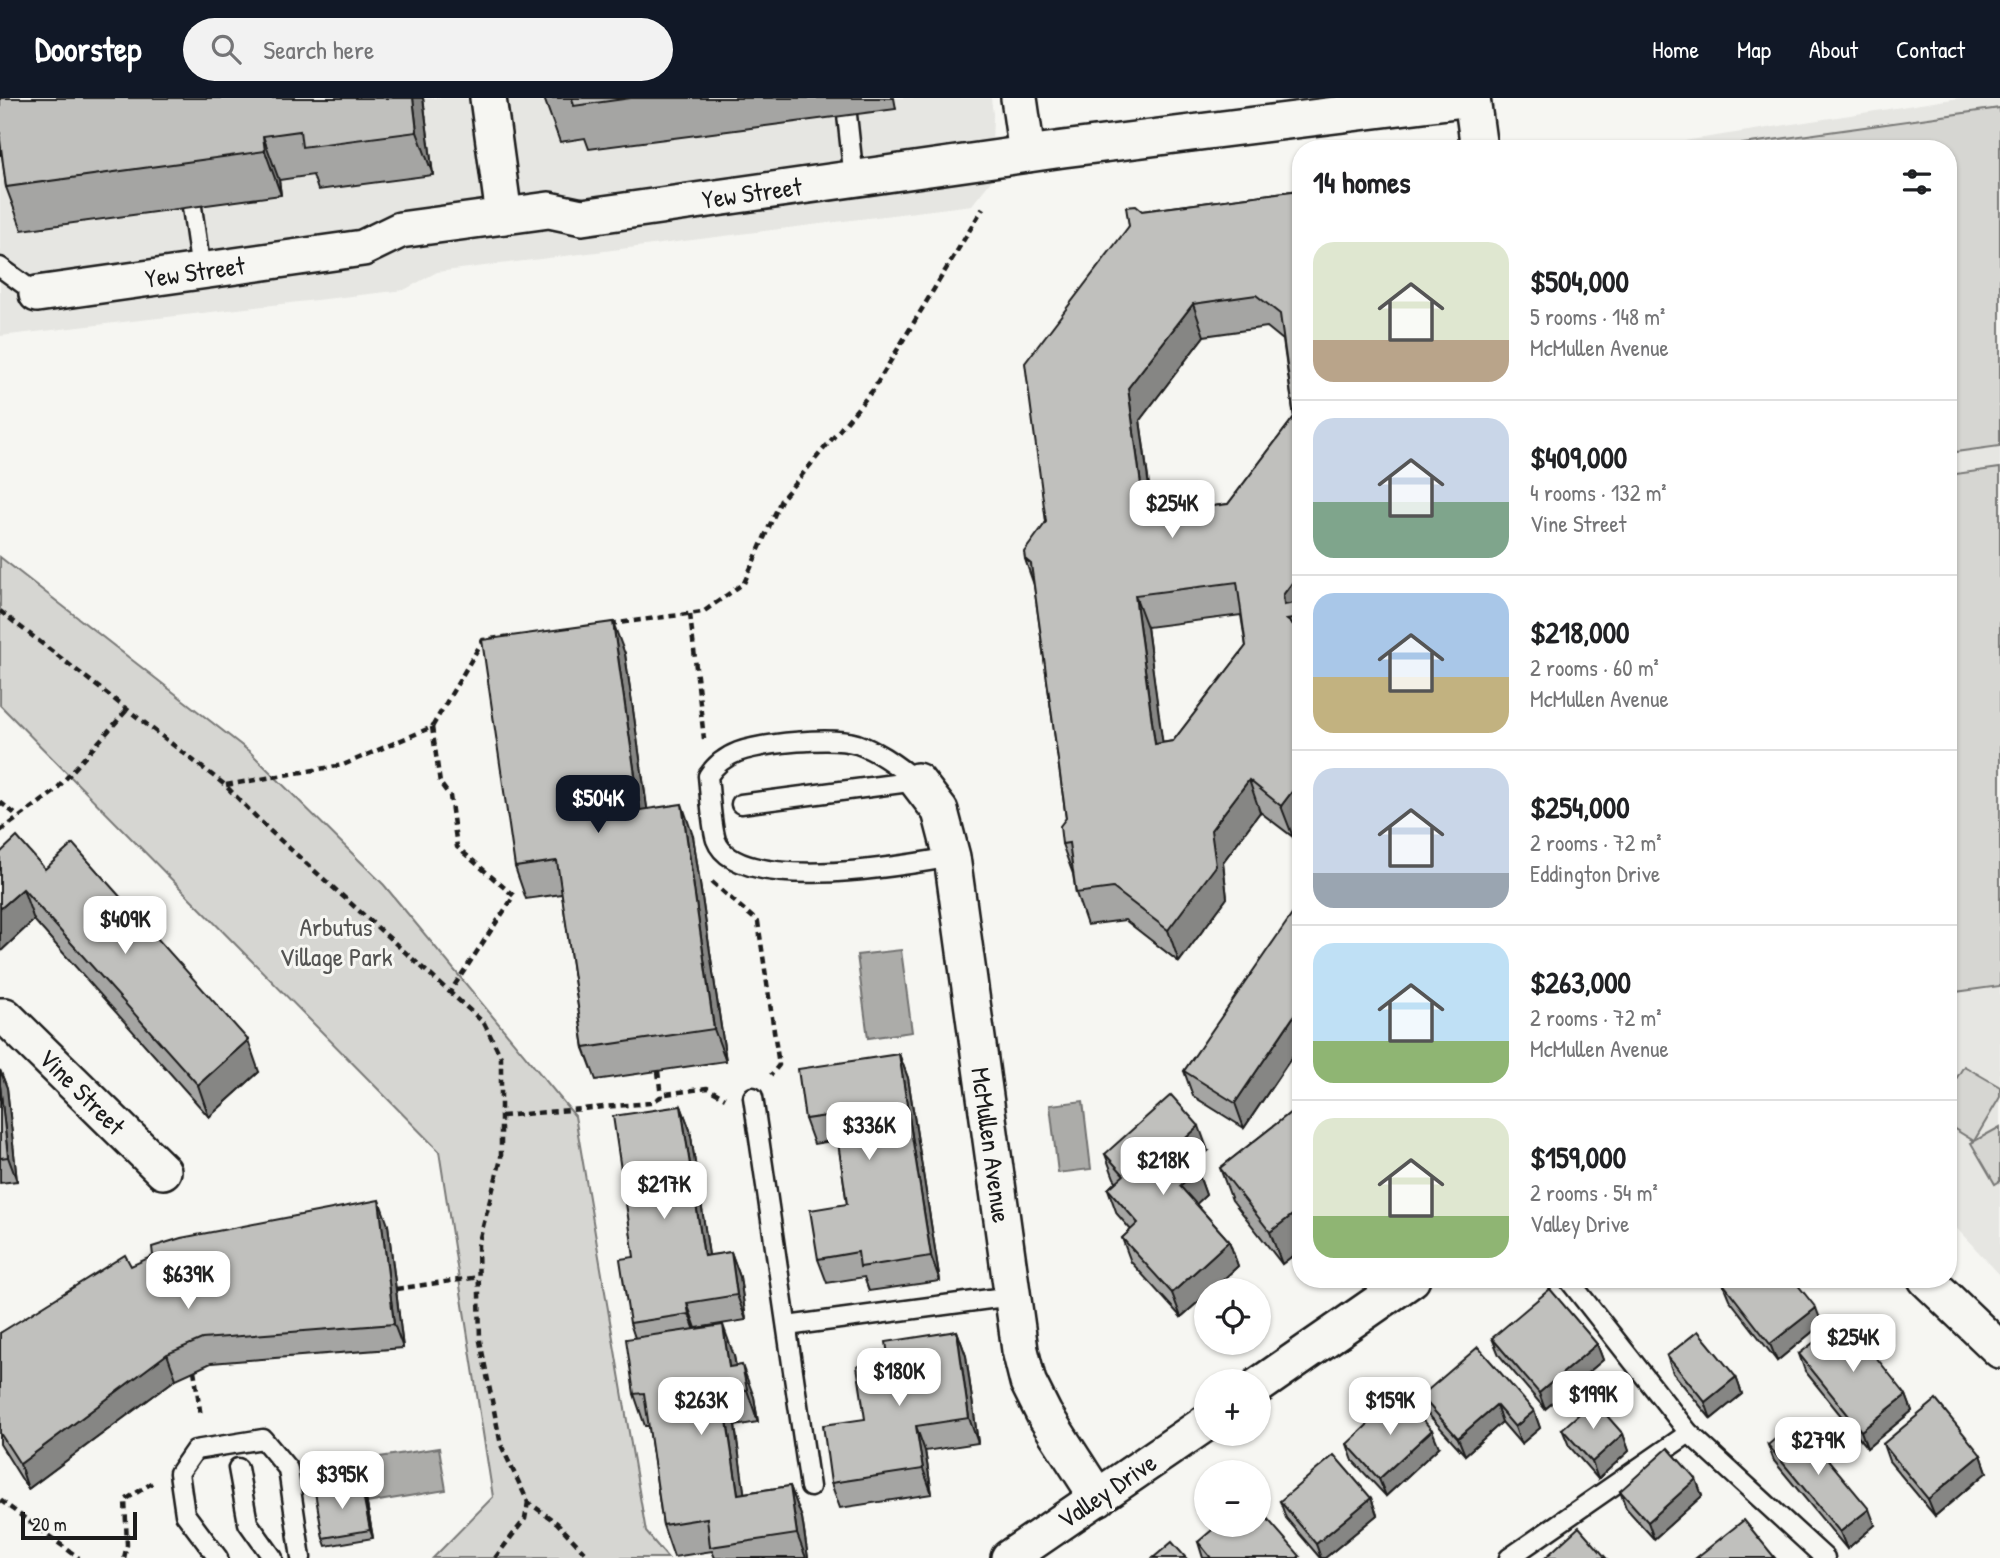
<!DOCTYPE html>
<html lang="en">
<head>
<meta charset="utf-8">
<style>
	body { margin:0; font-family:"Patrick Hand",sans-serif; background:#f2f2f2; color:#202124; height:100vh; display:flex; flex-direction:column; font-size:26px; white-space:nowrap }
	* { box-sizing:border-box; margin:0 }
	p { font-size:23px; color:#757577 }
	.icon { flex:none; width:38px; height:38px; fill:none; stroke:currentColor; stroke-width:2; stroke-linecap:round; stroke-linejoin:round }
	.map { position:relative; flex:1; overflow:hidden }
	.drawer { position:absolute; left:1292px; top:42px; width:665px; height:1148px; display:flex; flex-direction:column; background:#fff; border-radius:28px; box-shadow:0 2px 5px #0004 }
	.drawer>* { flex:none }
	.buttons { position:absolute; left:1194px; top:1180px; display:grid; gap:14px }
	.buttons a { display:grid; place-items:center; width:77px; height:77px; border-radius:50%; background:#fff; box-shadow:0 2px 5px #0004; font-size:35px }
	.scale { position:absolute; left:21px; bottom:18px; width:116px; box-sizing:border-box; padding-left:7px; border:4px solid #1c1c1c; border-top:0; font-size:19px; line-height:24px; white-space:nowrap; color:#1c1c1c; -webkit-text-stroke:5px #f6f6f2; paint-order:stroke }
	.price { position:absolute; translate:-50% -60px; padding:0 16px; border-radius:14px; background:#fff; color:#222; font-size:23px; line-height:46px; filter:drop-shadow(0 2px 4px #0008) }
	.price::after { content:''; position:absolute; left:50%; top:42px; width:21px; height:16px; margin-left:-10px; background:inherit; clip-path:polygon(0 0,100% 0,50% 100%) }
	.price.selected { background:#111827; color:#fff }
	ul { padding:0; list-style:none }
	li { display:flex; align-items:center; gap:21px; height:175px; padding:0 21px }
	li+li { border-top:2px solid #e0e0e0 }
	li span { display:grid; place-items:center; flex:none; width:196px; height:140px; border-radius:21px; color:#555 }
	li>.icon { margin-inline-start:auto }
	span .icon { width:84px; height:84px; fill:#fffc; stroke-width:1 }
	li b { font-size:30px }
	h2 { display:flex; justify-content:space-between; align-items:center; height:84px; padding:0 21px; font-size:30px }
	header { display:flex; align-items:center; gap:42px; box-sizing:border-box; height:98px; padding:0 35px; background:#111827; color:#fff }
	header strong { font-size:33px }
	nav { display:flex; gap:38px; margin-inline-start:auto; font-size:24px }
	.search { width:490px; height:63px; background:#f2f2f2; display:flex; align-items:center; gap:18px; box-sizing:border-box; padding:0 24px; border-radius:38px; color:#757577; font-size:26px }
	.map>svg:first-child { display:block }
</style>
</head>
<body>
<header>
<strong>Doorstep</strong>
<div class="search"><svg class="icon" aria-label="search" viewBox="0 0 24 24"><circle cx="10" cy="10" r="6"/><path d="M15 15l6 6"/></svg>Search here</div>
<nav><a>Home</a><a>Map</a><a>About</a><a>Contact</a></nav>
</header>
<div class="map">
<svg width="2000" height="1460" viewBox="0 0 2000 1460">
	<rect width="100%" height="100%" fill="#f6f6f2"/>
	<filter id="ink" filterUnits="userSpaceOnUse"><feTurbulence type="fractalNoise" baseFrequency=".0143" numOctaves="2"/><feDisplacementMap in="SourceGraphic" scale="14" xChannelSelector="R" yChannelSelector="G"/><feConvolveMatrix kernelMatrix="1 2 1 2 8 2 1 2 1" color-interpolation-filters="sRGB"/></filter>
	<g filter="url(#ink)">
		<g fill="#e6e6e2">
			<path d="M0,0h991l2,16 -2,67 -19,24 -535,67 -33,18 -404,46z"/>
			<path d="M1959,0h41v1177l-52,-56v-1070h-315z"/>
		</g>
		<g fill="#d6d6d2" stroke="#797977" stroke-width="2">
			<path d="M2000,10v338l-52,7v-304h-241z"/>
			<path d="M2000,370v518l-52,7v-518z"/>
			<path d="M0,459l250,195 134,133 191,231 71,416 22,26h-235l60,-61 -54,-346 -439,-446z"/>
			<path d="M1964,968l36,21v10l-26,44 -26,-16v-33z"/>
			<path d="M2000,1029v54l-5,3 -24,-41z"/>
		</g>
		<g fill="#acaca9" stroke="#727271" stroke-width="2">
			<path d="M901,852l11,82 -44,6 -11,-83z"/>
			<path d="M1083,1003l8,68 -33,4 -8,-68z"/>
			<path d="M439,1350l7,42 -80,13 -7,-43z"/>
		</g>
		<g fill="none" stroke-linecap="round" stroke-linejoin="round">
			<defs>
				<g id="lane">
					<path d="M847,17l7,64"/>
					<path d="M192,109l9,64"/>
					<path d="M0,169l37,27"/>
					<path d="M917,683c-19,-14 -37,-29 -60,-37 -25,-8 -94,-1 -119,8 -13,5 -23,13 -30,24 2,17 3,48 8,64 20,56 190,25 236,17"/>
					<path d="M741,706l176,-23"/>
					<path d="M753,999l57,390"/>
					<path d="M1568,1181l121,154 136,125"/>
					<path d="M787,1228l225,-30"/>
					<path d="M238,1370l10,55 25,35"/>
					<path d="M218,1460l-33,-44 -6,-41 16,-23 68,-11 25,30 13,89"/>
					<path d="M1509,1460l180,-125"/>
				</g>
				<g id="street">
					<path d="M488,0l16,118"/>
					<path d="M1019,0l8,56"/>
					<path d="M1472,0l7,51"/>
					<path d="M37,196l326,-46 37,-18 149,-20 33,7 481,-68 409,-51"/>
					<path d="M917,683l23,30 12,46 68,493 8,32 16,32 54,84"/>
					<path d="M0,918h5l158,155"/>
					<path d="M1926,1181l74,71"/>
					<path d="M1258,1288l154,-107"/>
					<path d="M1009,1460l197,-135"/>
				</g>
			</defs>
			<use href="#lane" stroke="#1c1c1c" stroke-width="23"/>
			<use href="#street" stroke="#1c1c1c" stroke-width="40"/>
			<g stroke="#1c1c1c" stroke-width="4.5" stroke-dasharray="7 5" stroke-linecap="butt">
				<path d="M0,513l225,174 43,44 216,194 17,34v102l-23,86 2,96 21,104 27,57 29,21 33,35"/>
				<path d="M690,516l14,125"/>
				<path d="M610,526l93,-12 41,-29 37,-83 92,-110 110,-182"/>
				<path d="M432,629l8,56 10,13 7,51 57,49 -64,96"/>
				<path d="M226,687l117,-20 89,-38 51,-87 28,-4"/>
				<path d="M0,704l19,15"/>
				<path d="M0,733l53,-38 74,-83"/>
				<path d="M712,784l46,40 21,143 -8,10"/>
				<path d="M658,973l3,26"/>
				<path d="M501,1018l149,-13 16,-9 41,-6 18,10"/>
				<path d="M396,1191l83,-12"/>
				<path d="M194,1272l7,47"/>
				<path d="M0,1402l79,58"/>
				<path d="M124,1460l3,-13 -2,-45 27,-17"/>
				<path d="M495,1460l30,-39 3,-17"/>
			</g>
			<use href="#lane" stroke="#f6f6f2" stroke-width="18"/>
			<use href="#street" stroke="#f6f6f2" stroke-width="35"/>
		</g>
		<g fill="#a5a5a3" stroke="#1c1c1c" stroke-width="2" fill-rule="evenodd">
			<path d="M0,0h423l10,77 -115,15 -5,-15 -34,5 2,15 -259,35 -16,-43 -4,-33 -2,1z"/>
			<path d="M544,0h350l2,11 -307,40 -4,-11 -25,4z"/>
			<path d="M1300,92v638l-7,9 -33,-25 -37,50 4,36 -48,64 -54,-42 -38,5 -11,-32 -3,-19 -11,-30 4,-26 -32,-233 -9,-26 21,-37 83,-296 13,-15zM1267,229l16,13 11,77 -66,87 -75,10 -13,-94 64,-84zM1241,517l5,31 -73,95 -11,2 -15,-116z"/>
			<path d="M625,556l22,155 46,27 33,225 -130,19 -12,-32 -22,-154 -36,5 -11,-32z"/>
			<path d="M0,755l45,16 214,203 -50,45 -175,-197 -34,32z"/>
			<path d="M1300,813v134l-56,83 -51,-32 -9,-25z"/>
			<path d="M899,956l9,24 32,203 -71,10 -5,-14 -37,6 -9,-24 29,-55 -9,-64 -24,4 -9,-25z"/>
			<path d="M0,972l7,18 10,93 -17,2z"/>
			<path d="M1300,1007v145l-18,14 -50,-64 -12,-32z"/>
			<path d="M681,1008l9,24 19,126 22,-4 9,25 6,43 -50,8v1l38,27 2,10 18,31 4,25 -23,4 9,67 46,-7 12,32 6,40h-93l-3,-7 -38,6 -11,-32 -14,-99h-4l-11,-32 1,-56 -5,-15 4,-66z"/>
			<path d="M1208,1053l-16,14 5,5 9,25 -10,9 33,37 9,25 -26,24h-6v5l-25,22 -50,-55 -9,-24 9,-8 -14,-16 -9,-25 8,-8 -2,-3 -9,-24z"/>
			<path d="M388,1127l15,123 -192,15 -35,16 -148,110 -28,-45v-111l131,-67z"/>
			<path d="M1722,1184l100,42 -45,37 -48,-62z"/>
			<path d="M957,1233l9,25 12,87 -53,8 7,43 -92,14 -9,-25 34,-64 24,-58z"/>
			<path d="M1492,1240l105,6 6,16 -58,49 -46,-54z"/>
			<path d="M1799,1256l107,41 6,16 -45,37 -62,-77z"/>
			<path d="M1667,1258l69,21 6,17 -31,25 -38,-46z"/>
			<path d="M1421,1298l113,15 6,17 -19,16 -19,-22 -37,33 -38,-42z"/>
			<path d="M1562,1331l61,5 6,17 -31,28 -29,-33z"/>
			<path d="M1347,1346l92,3 -53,49 -33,-35z"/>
			<path d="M1883,1346l98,11 6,17 -52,44 -46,-55z"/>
			<path d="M1768,1347l107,80 -28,24 -73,-88z"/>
			<path d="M1696,1381l6,17 -48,43 -28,-31 -6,-17z"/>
			<path d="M361,1386l4,9 8,45 -47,8 -3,-8z"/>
			<path d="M1371,1400l6,17 -52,43h-5l-34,-40 -6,-17z"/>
			<path d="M1198,1444l102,16h-97z"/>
		</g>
		<g fill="#868684" stroke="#1c1c1c" stroke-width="2">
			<path d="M413,0h10l10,77 -16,-43z"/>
			<path d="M263,38l16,44 2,15 -16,-44z"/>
			<path d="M1193,206l11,32 -64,84 17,127 -12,-32 -17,-127z"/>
			<path d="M1300,474v46l-16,-13 -1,-10z"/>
			<path d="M1135,497l12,32 20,148 -12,-31z"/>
			<path d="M613,524l12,32 27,188 -12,-32z"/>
			<path d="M1249,682l11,32 -37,50 4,36 -48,64 -11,-32 43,-100z"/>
			<path d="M1300,683v47l-7,9 -12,-31z"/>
			<path d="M682,706l11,32 33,225 -12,-32z"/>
			<path d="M23,791l11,31 -34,32v-43z"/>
			<path d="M1300,909v38l-56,83 -9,-25z"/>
			<path d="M248,942l11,32 -50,45 -11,-32z"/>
			<path d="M899,956l9,24 32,203 -9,-25z"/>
			<path d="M0,972l7,18 10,93 -9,-24 -8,-72z"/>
			<path d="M681,1008l9,24 23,151 -9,-25z"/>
			<path d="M1199,1028l9,25 -23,20 -9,-24z"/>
			<path d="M1197,1072l9,25 -17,16 -9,-25z"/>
			<path d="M379,1102l9,25 15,123 -9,-24z"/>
			<path d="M1300,1111v41l-18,14 -12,-32z"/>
			<path d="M1229,1143l9,25 -26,24h-6v5l-25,22 -9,-24z"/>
			<path d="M731,1154l9,25 6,43 -9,-25z"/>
			<path d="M687,1205l9,25 2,11 -9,-25z"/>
			<path d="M1816,1210l6,16 -45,37 -7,-17z"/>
			<path d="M723,1227l11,31 6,35 -11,-24z"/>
			<path d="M957,1233l9,25 12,87 -9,-25z"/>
			<path d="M1597,1246l6,16 -58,49 -6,-16z"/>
			<path d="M167,1256l9,25 -148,110 -8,-25z"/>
			<path d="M742,1267l12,32 4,25 -11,-32z"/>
			<path d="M1736,1279l6,17 -31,25 -6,-17z"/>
			<path d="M723,1296l12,32 14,100 -11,-32z"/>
			<path d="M1906,1297l6,16 -45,37 -6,-17z"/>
			<path d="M1496,1307l6,17 -37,33 -7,-17z"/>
			<path d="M1534,1313l6,17 -19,16 -6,-17z"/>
			<path d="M916,1328l9,25 7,43 -9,-25z"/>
			<path d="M1432,1332l7,17 -53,49 -7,-17z"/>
			<path d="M1623,1336l6,17 -31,28 -6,-17z"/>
			<path d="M1981,1357l6,17 -52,44 -7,-17z"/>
			<path d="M1696,1381l6,17 -48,43 -6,-17z"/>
			<path d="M361,1386l4,9 8,45 -3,-8z"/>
			<path d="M790,1388l12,32 6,40h-2l-9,-24z"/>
			<path d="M1371,1400l6,17 -52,43h-4l-5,-14z"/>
			<path d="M1869,1411l6,16 -28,24 -7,-17z"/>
		</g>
		<g fill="#c0c0bd" stroke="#1c1c1c" stroke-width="2" fill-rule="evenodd">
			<path d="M0,0h413l4,34 -115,15 -2,-16 -37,5 2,15 -259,36 -6,-47z"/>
			<path d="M572,0h59l-57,8z"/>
			<path d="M1300,92v382l-17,23 1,10 16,-3v16l-13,2 13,10v151l-19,25 -32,-26 -38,50 5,36 -48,64 -55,-42 -37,5 -7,-50 -7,1 -2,-18 6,-8 -35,-254 -6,-5 -1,-7 22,-30 -21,-159 104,-137 -3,-19 10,-1 6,5zM1256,197l24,19 14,103 -66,87 -83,11 -17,-127 65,-84zM1237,484l9,64 -73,95 -18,3 -20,-149z"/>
			<path d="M613,524l27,188 42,-6 32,225 -130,19 -27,-187 -42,6 -33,-227z"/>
			<path d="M17,739l28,32 28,-25 175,196 -50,45 -175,-196 -23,20v-56z"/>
			<path d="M1300,813v96l-65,96 -51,-32 109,-158z"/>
			<path d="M899,956l32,202 -71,11 -2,-15 -40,7 -8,-49 37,-6 -13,-89 -29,4 -7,-50z"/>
			<path d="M0,987l8,72 -8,1z"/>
			<path d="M1171,997l28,31 -23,21 21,23 -17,16 49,55 -57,52 -50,-55 16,-15 -30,-34 16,-14 -19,-21z"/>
			<path d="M1300,1007v104l-30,23 -50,-64z"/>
			<path d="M681,1008l23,150 27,-4 6,43 -50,8 2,11 -59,9 -10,-64 14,-2 -21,-141z"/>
			<path d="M379,1102l15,124 -192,15 -35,15 -147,110 -20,-31v-100l125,-78 6,11 22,-10 -1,-9 29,-9z"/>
			<path d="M1726,1181h67l23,29 -46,36 -48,-62z"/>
			<path d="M1550,1191l47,55 -58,49 -47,-55z"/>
			<path d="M1845,1220l61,77 -45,36 -62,-77z"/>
			<path d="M723,1227l6,42 13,-2 5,25 -24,4 15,100 52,-8 7,48 -87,13 -3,-29 -44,7 -19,-132 -10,1 -8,-55z"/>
			<path d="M957,1233l12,87 -53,8 7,43 -92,14 -8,-58 42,-6 -8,-53 32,-5 -3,-19z"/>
			<path d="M1698,1233l38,46 -31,25 -38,-46z"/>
			<path d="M1478,1249l56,64 -19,16 -19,-22 -38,33 -37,-42z"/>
			<path d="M1400,1296l32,36 -53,49 -32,-35z"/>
			<path d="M1936,1302l45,55 -53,44 -45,-55z"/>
			<path d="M1594,1303l29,33 -31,28 -30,-33z"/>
			<path d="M1796,1323l73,88 -29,23 -72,-87z"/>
			<path d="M1668,1350l28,31 -48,43 -28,-31z"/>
			<path d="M1334,1357l37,43 -55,46 -36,-43z"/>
			<path d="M361,1386l9,46 -47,8 -8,-46z"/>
			<path d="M1258,1410l42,48 -3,2h-86l-13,-16 21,-18h39z"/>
			<path d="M1744,1422l31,38h-79z"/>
			<path d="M1579,1429l27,31h-61z"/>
			<path d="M1172,1444l14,16h-33z"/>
		</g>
	</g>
	<g text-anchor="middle" stroke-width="6" stroke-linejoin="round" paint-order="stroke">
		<g font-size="26" fill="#1c1c1c" stroke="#f6f6f2">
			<text transform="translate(752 95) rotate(-8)" y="9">Yew Street</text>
			<text transform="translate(195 174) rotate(-8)" y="9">Yew Street</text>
			<text transform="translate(82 994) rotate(45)" y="9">Vine Street</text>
			<text transform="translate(991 1047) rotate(82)" y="9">McMullen Avenue</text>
			<text transform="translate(1107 1393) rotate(-34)" y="9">Valley Drive</text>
		</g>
		<g font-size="26" fill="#545453" stroke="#f6f6f2">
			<text x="336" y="838">Arbutus<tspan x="336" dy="30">Village Park</tspan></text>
		</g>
	</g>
</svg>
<div class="buttons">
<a><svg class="icon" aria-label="locate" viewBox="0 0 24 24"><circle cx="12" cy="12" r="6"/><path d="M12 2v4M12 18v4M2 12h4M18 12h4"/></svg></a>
<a>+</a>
<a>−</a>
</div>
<div class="scale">20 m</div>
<b class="price" style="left:1172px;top:442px">$254K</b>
<b class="price selected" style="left:598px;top:737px">$504K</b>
<b class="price" style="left:125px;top:858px">$409K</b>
<b class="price" style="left:869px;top:1064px">$336K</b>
<b class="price" style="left:1163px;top:1099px">$218K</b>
<b class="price" style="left:664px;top:1123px">$217K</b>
<b class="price" style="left:188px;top:1213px">$639K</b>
<b class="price" style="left:1853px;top:1276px">$254K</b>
<b class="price" style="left:899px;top:1310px">$180K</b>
<b class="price" style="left:1593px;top:1333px">$199K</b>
<b class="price" style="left:701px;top:1339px">$263K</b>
<b class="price" style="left:1390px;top:1339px">$159K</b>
<b class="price" style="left:1818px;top:1379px">$279K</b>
<b class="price" style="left:342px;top:1413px">$395K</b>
<section class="drawer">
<h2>14 homes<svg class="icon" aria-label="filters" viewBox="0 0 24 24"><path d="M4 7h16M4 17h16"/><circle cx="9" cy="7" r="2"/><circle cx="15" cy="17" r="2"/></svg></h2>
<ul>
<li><span style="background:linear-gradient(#dfe7d0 70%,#b9a48a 0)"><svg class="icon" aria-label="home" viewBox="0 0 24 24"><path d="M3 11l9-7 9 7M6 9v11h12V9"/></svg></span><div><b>$504,000</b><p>5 rooms · 148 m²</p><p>McMullen Avenue</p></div></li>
<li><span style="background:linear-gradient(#c9d6e8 60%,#7fa58c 0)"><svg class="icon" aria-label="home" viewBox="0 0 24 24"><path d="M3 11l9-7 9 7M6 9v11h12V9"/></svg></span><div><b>$409,000</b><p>4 rooms · 132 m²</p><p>Vine Street</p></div></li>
<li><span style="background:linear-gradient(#a9c7e8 60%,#c2b280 0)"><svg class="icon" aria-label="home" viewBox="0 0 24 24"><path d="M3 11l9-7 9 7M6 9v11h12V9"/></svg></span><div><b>$218,000</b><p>2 rooms · 60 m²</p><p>McMullen Avenue</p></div></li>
<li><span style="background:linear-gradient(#c9d6e8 75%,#9aa5b1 0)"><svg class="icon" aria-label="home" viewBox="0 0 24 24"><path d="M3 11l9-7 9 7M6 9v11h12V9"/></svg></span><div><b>$254,000</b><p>2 rooms · 72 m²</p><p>Eddington Drive</p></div></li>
<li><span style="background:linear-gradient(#bfe0f5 70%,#8fb573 0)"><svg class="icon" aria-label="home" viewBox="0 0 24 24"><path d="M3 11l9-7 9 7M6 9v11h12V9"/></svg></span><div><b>$263,000</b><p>2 rooms · 72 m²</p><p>McMullen Avenue</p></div></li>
<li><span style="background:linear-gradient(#dfe7d0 70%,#8fb573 0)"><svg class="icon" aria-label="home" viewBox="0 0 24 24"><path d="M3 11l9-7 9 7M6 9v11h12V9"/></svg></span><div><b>$159,000</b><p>2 rooms · 54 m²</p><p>Valley Drive</p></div></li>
</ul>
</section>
</div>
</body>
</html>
